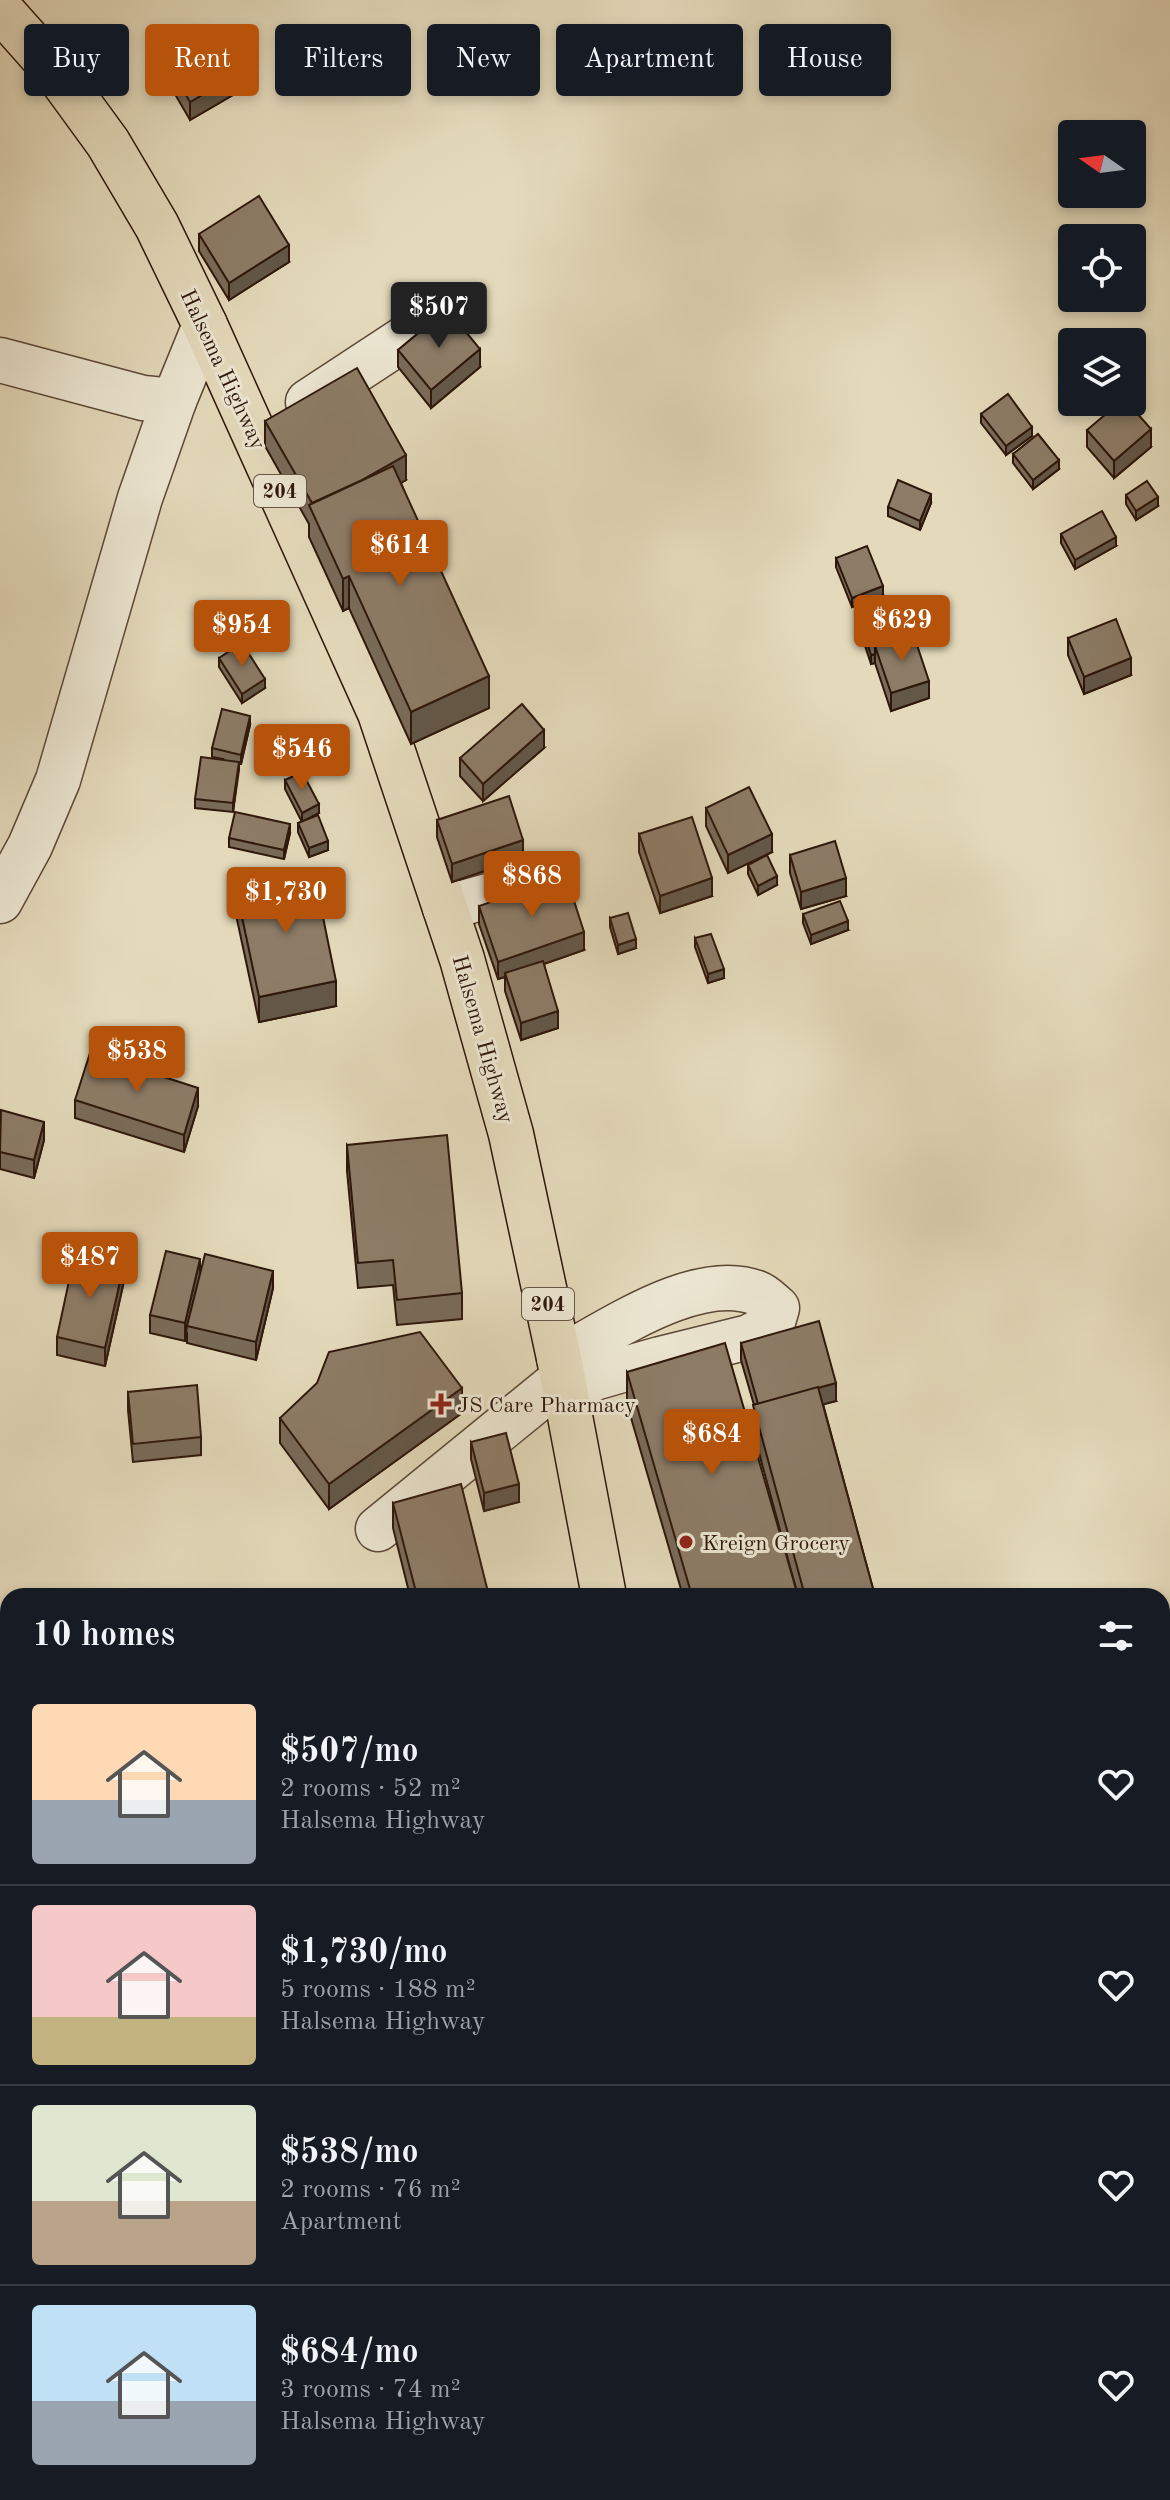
<!DOCTYPE html>
<html lang="en">
<head>
<meta charset="utf-8">
<style>
	body { margin:0; font-family:"Old Standard TT",serif; background:#242831; color:#f1f3f6; height:100vh; display:flex; flex-direction:column; font-size:30px; white-space:nowrap }
	* { box-sizing:border-box; margin:0 }
	p { font-size:26px; color:#9ea1a6 }
	.icon { flex:none; width:44px; height:44px; fill:none; stroke:currentColor; stroke-width:2; stroke-linecap:round; stroke-linejoin:round }
	.map { position:relative; flex:1; overflow:hidden }
	.sheet { position:absolute; left:0px; top:1588px; width:1170px; height:912px; display:flex; flex-direction:column; background:#171b24; border-radius:24px 24px 0 0; box-shadow:0 4px 12px #0003 }
	.sheet>* { flex:none }
	.banner { position:absolute; left:24px; top:24px; width:1122px; height:72px; display:flex; gap:16px }
	.needle { width:52px; rotate:284deg }
	.buttons { position:absolute; left:1058px; top:120px; display:grid; gap:16px }
	.buttons a { display:grid; place-items:center; width:88px; height:88px; border-radius:8px; background:#171b24; box-shadow:0 4px 12px #0003; font-size:40px }
	.price { position:absolute; translate:-50% -68px; padding:0 18px; border-radius:8px; background:#b45309; color:#fff; font-size:26px; line-height:52px; filter:drop-shadow(0 2px 4px #0008) }
	.price::after { content:''; position:absolute; left:50%; top:48px; width:24px; height:18px; margin-left:-12px; background:inherit; clip-path:polygon(0 0,100% 0,50% 100%) }
	.price.selected { background:#222; color:#fff }
	ul { padding:0; list-style:none }
	li { display:flex; align-items:center; gap:24px; height:200px; padding:0 32px }
	li+li { border-top:2px solid #363941 }
	li span { display:grid; place-items:center; flex:none; width:224px; height:160px; border-radius:8px; color:#555 }
	li>.icon { margin-inline-start:auto }
	span .icon { width:96px; height:96px; fill:#fffc; stroke-width:1 }
	li b { font-size:34px }
	h2 { display:flex; justify-content:space-between; align-items:center; height:96px; padding:0 32px; font-size:34px }
	.tag { padding:0 28px; border-radius:8px; background:#171b24; box-shadow:0 4px 12px #0003; font-size:28px; line-height:72px }
	.tag.selected { background:#b45309; color:#fff }
	.map>svg:first-child { display:block }
</style>
</head>
<body>
<div class="map">
<svg width="1170" height="2500" viewBox="0 0 1170 2500">
	<rect width="100%" height="100%" fill="#e4dabb"/>
	<filter id="stains"><feTurbulence type="fractalNoise" baseFrequency=".0025" numOctaves="4"/><feColorMatrix values="0 0 0 0 .2 0 0 0 0 .09 0 0 0 0 .02 0 0 0 .5 -.17"/></filter>
	<radialGradient id="worn" r=".72"><stop offset=".6" stop-color="#630" stop-opacity="0"/><stop offset="1" stop-color="#630" stop-opacity=".3"/></radialGradient>
	<g fill="none" stroke-linecap="round" stroke-linejoin="round">
		<defs>
			<g id="minor">
				<path d="M0,360l143,38 31,3"/>
				<path d="M308,402l131,-86"/>
				<path d="M0,901l30,-55 28,-66 82,-282 34,-97 31,-76"/>
				<path d="M445,908l86,-24"/>
				<path d="M559,1358c52,-27 138,-88 198,-65 8,3 14,10 20,15l-5,17 -23,12 -89,22 -97,28"/>
				<path d="M378,1529l184,-150"/>
			</g>
			<g id="highway">
				<path d="M0,9l57,64 51,70 49,83 48,99 175,388 82,246 49,175 48,224 45,238"/>
				<path d="M1162,2226l8,9"/>
			</g>
		</defs>
		<use href="#minor" stroke="#5c4837" stroke-width="47"/>
		<use href="#highway" stroke="#2e170b" stroke-width="47"/>
		<use href="#minor" stroke="#ede7d3" stroke-width="44"/>
		<use href="#highway" stroke="#e4dabb" stroke-width="44"/>
	</g>
	<g fill="#796b59" stroke="#2e170b" stroke-width="2">
		<path d="M165,59l80,29 -55,32 -25,-43z"/>
		<path d="M199,234l90,28 -60,38 -30,-49z"/>
		<path d="M398,350l82,17 -49,41 -33,-41z"/>
		<path d="M981,414l51,22 -26,19 -25,-32z"/>
		<path d="M265,421l141,59 -5,3 88,225 -78,36 -62,-136 -6,3 -34,-74v-13l-44,-78z"/>
		<path d="M1087,430l64,17 -37,31 -27,-31z"/>
		<path d="M1013,454l46,15 -26,20 -20,-26z"/>
		<path d="M1126,495l32,11 -22,14 -10,-16z"/>
		<path d="M931,503l-11,27 -32,-14v-9z"/>
		<path d="M1061,534l55,12 -41,23 -14,-26z"/>
		<path d="M836,558l47,37 -31,12 -16,-40z"/>
		<path d="M856,609l43,29 30,60 -38,13 -16,-48 -4,1 -15,-46z"/>
		<path d="M1068,638l63,37 -47,19 -16,-39z"/>
		<path d="M219,658l46,30 -23,15 -23,-36z"/>
		<path d="M250,725l-9,39h-2l-6,48 -38,-4v-9l28,-40 -11,-2v-9z"/>
		<path d="M544,748l-61,53 -23,-25v-18z"/>
		<path d="M285,780l34,33 -12,7 21,30 -19,7 -11,-25v-9l4,-1 -17,-33z"/>
		<path d="M706,808l66,44 -44,21 -22,-47z"/>
		<path d="M437,820l86,38 -71,24 -15,-45z"/>
		<path d="M290,833l-6,26 -55,-12v-9z"/>
		<path d="M639,834l73,62 -52,17 -21,-61z"/>
		<path d="M790,855l56,41 -45,13 -11,-36z"/>
		<path d="M748,865l29,20 -19,10 -10,-21z"/>
		<path d="M236,889l100,117 -77,16 -23,-107z"/>
		<path d="M479,906l105,44 -40,14 14,64 -37,12 -16,-49v-14l-7,2 -19,-55z"/>
		<path d="M803,914l45,16 -37,14 -8,-21z"/>
		<path d="M610,918l26,30 -18,6 -8,-27z"/>
		<path d="M695,938l29,40 -16,5 -13,-36z"/>
		<path d="M75,1100l123,6 -14,46 -109,-34z"/>
		<path d="M0,1112l44,28 -10,38 -34,-9z"/>
		<path d="M347,1145l115,148v26l-65,6 -4,-40 -35,3 -11,-117z"/>
		<path d="M200,1273l73,15 -17,72 -69,-17v-11l-2,9 -35,-8v-18z"/>
		<path d="M124,1281l-19,85 -48,-11v-18z"/>
		<path d="M741,1343l95,58 -13,3 52,192h-77l-45,-165 1,-26 -13,-45z"/>
		<path d="M627,1372l171,224h-115l-56,-192z"/>
		<path d="M128,1392l73,45v18l-68,7 -5,-52z"/>
		<path d="M462,1413l-133,96 -49,-66v-25z"/>
		<path d="M471,1442l48,60 -35,9 -13,-52z"/>
		<path d="M393,1503l96,93h-79l-17,-68z"/>
	</g>
	<g fill="#635748" stroke="#2e170b" stroke-width="2">
		<path d="M245,70v18l-55,32v-18z"/>
		<path d="M289,245v17l-60,38v-17z"/>
		<path d="M480,349v18l-49,41v-18z"/>
		<path d="M1032,427v9l-26,19v-9z"/>
		<path d="M1151,429v18l-37,31v-17z"/>
		<path d="M406,455v25l-86,49 -6,-21z"/>
		<path d="M1059,460v9l-26,20v-9z"/>
		<path d="M931,494v9l-11,27v-9z"/>
		<path d="M1158,497v9l-22,14v-9z"/>
		<path d="M1116,537v9l-41,23v-9z"/>
		<path d="M349,576v32l-6,3v-32z"/>
		<path d="M883,586v9l-31,12v-9z"/>
		<path d="M875,654v9l-4,1v-9z"/>
		<path d="M1131,658v17l-47,19v-17z"/>
		<path d="M489,676v32l-78,36v-32z"/>
		<path d="M265,679v9l-23,15v-9z"/>
		<path d="M929,681v17l-38,13v-18z"/>
		<path d="M250,716v9l-9,39v-9z"/>
		<path d="M544,730v18l-61,53v-17z"/>
		<path d="M239,762v8l-6,42v-9z"/>
		<path d="M319,804v9l-17,9v-9z"/>
		<path d="M290,824v9l-6,26v-9z"/>
		<path d="M772,834v18l-44,21v-18z"/>
		<path d="M523,840v18l-71,24v-18z"/>
		<path d="M328,841v9l-19,7v-9z"/>
		<path d="M777,876v9l-19,10v-9z"/>
		<path d="M712,878v18l-52,17v-17z"/>
		<path d="M846,878v18l-45,13v-17z"/>
		<path d="M848,921v9l-37,14v-9z"/>
		<path d="M584,932v18l-78,27 -1,-4v4l-7,2v-17z"/>
		<path d="M636,939v9l-18,6v-9z"/>
		<path d="M724,969v9l-16,5v-9z"/>
		<path d="M336,981v25l-77,16v-25z"/>
		<path d="M558,1011v17l-37,12v-17z"/>
		<path d="M198,1088v18l-14,46v-17z"/>
		<path d="M44,1122v18l-10,38v-18z"/>
		<path d="M200,1259v17l-13,50 -2,15v-18z"/>
		<path d="M124,1264v17l-19,85v-18z"/>
		<path d="M273,1271v17l-17,72v-18z"/>
		<path d="M836,1383v18l-78,21v-18z"/>
		<path d="M462,1388v25l-133,96v-25z"/>
		<path d="M519,1484v18l-35,9v-18z"/>
		<path d="M1170,2369v25l-8,6v-26z"/>
	</g>
	<g fill="#8d7c67" stroke="#2e170b" stroke-width="2">
		<path d="M220,27l25,43 -55,32 -25,-43z"/>
		<path d="M259,196l30,49 -60,38 -30,-49z"/>
		<path d="M447,309l33,40 -49,41 -33,-40z"/>
		<path d="M357,368l49,87 -46,26 -48,22 -47,-82z"/>
		<path d="M1008,394l24,33 -26,19 -25,-32z"/>
		<path d="M1120,402h7l24,27 -37,32 -27,-31z"/>
		<path d="M1038,434l21,26 -26,20 -20,-26z"/>
		<path d="M393,466l96,210 -78,36 -62,-136 -6,3 -34,-74z"/>
		<path d="M898,480l33,14 -11,27 -32,-14z"/>
		<path d="M1147,481l11,16 -22,14 -10,-16z"/>
		<path d="M1102,511l14,26 -41,23 -14,-26z"/>
		<path d="M867,546l16,40 -31,12 -16,-40z"/>
		<path d="M886,599l13,39 -24,8v8l-4,1 -15,-46z"/>
		<path d="M1116,619l15,39 -47,19 -16,-39z"/>
		<path d="M913,633l16,48 -38,12 -16,-47z"/>
		<path d="M242,643l23,36 -23,15 -23,-36z"/>
		<path d="M522,704l22,26 -61,54 -23,-26z"/>
		<path d="M222,709l28,7 -9,39 -29,-7z"/>
		<path d="M201,757l38,5 -6,41 -38,-4z"/>
		<path d="M302,772l17,32 -17,9 -17,-33z"/>
		<path d="M749,787l23,47 -44,21 -22,-47z"/>
		<path d="M509,796l14,44 -71,24 -15,-44z"/>
		<path d="M235,812l55,12 -6,26 -55,-12z"/>
		<path d="M318,815l10,26 -19,7 -11,-25z"/>
		<path d="M692,817l20,61 -52,18 -21,-62z"/>
		<path d="M835,841l11,37 -45,14 -11,-37z"/>
		<path d="M767,855l10,21 -19,10 -10,-21z"/>
		<path d="M314,873l22,108 -77,16 -23,-108z"/>
		<path d="M566,876l18,56 -86,30 -19,-56z"/>
		<path d="M840,901l8,20 -37,14 -8,-21z"/>
		<path d="M628,913l8,26 -18,6 -8,-27z"/>
		<path d="M711,934l13,35 -16,5 -13,-36z"/>
		<path d="M543,961l15,50 -37,12 -16,-50z"/>
		<path d="M90,1053l108,35 -14,47 -109,-35z"/>
		<path d="M1,1110l43,12 -10,38 -34,-8z"/>
		<path d="M447,1135l15,158 -65,7 -4,-40 -35,3 -11,-118z"/>
		<path d="M166,1251l34,8 -15,64 -35,-8z"/>
		<path d="M75,1253l49,11 -19,84 -48,-11z"/>
		<path d="M205,1254l68,17 -17,71 -69,-16z"/>
		<path d="M819,1321l17,62 -78,21 -17,-61z"/>
		<path d="M420,1332l42,56 -133,96 -49,-66 37,-35 12,-31z"/>
		<path d="M725,1343l73,253h-106l-65,-224z"/>
		<path d="M197,1385l4,52 -68,7 -5,-52z"/>
		<path d="M818,1387l57,209h-70l-52,-191z"/>
		<path d="M506,1433l13,51 -35,9 -13,-51z"/>
		<path d="M461,1484l28,112h-72l-24,-93z"/>
		<path d="M1162,2348l8,11v10l-8,5z"/>
	</g>
	<g fill="#8f2418" stroke="#ede7d3" stroke-width="3">
		<path d="M437 1392h8v8h8v8h-8v8h-8v-8h-8v-8h8z"/>
		<circle cx="686" cy="1542" r="8"/>
	</g>
	<g text-anchor="middle" stroke-width="6" stroke-linejoin="round" paint-order="stroke">
		<g fill="#ede7d3" stroke="#675547" stroke-width="2">
			<rect x="254" y="475" width="52" height="32" rx="6"/>
			<rect x="522" y="1288" width="52" height="32" rx="6"/>
		</g>
		<g font-size="20" font-weight="bold" fill="#2e170b">
			<text x="280" y="498">204</text>
			<text x="548" y="1311">204</text>
		</g>
		<g font-size="22" fill="#2e170b" stroke="#ede7d3">
			<text transform="translate(224 369) rotate(65)" y="8">Halsema Highway</text>
			<text transform="translate(484 1039) rotate(74)" y="8">Halsema Highway</text>
		</g>
		<g font-size="22" fill="#2e170b" stroke="#ede7d3" text-anchor="start">
			<text x="457" y="1412">JS Care Pharmacy</text>
			<text x="702" y="1550">Kreign Grocery</text>
		</g>
	</g>
	<rect width="100%" height="100%" filter="url(#stains)"/>
	<rect width="100%" height="100%" fill="url(#worn)"/>
</svg>
<div class="buttons">
<a><svg class="needle" viewBox="-14 -14 28 28"><path d="M0-13l5 13h-10z" fill="#e53935"/><path d="M0 13l5-13h-10z" fill="#9ea1a6"/></svg></a>
<a><svg class="icon" aria-label="locate" viewBox="0 0 24 24"><circle cx="12" cy="12" r="6"/><path d="M12 2v4M12 18v4M2 12h4M18 12h4"/></svg></a>
<a><svg class="icon" aria-label="layers" viewBox="0 0 24 24"><path d="M12 4l9 5-9 5-9-5zM3 14l9 5 9-5"/></svg></a>
</div>
<b class="price selected" style="left:439px;top:350px">$507</b>
<b class="price" style="left:400px;top:588px">$614</b>
<b class="price" style="left:902px;top:663px">$629</b>
<b class="price" style="left:242px;top:668px">$954</b>
<b class="price" style="left:302px;top:792px">$546</b>
<b class="price" style="left:532px;top:919px">$868</b>
<b class="price" style="left:286px;top:935px">$1,730</b>
<b class="price" style="left:137px;top:1094px">$538</b>
<b class="price" style="left:90px;top:1300px">$487</b>
<b class="price" style="left:712px;top:1477px">$684</b>
<div class="banner">
<a class="tag">Buy</a>
<a class="tag selected">Rent</a>
<a class="tag">Filters</a>
<a class="tag">New</a>
<a class="tag">Apartment</a>
<a class="tag">House</a>
</div>
<section class="sheet">
<h2>10 homes<svg class="icon" aria-label="filters" viewBox="0 0 24 24"><path d="M4 7h16M4 17h16"/><circle cx="9" cy="7" r="2"/><circle cx="15" cy="17" r="2"/></svg></h2>
<ul>
<li><span style="background:linear-gradient(#ffd9b3 60%,#9aa5b1 0)"><svg class="icon" aria-label="home" viewBox="0 0 24 24"><path d="M3 11l9-7 9 7M6 9v11h12V9"/></svg></span><div><b>$507/mo</b><p>2 rooms · 52 m²</p><p>Halsema Highway</p></div><svg class="icon" aria-label="heart" viewBox="0 0 24 24"><path d="M12 20l-8-8c-3-5 5-10 8-4 3-6 11-1 8 4z"/></svg></li>
<li><span style="background:linear-gradient(#f6c9c9 70%,#c2b280 0)"><svg class="icon" aria-label="home" viewBox="0 0 24 24"><path d="M3 11l9-7 9 7M6 9v11h12V9"/></svg></span><div><b>$1,730/mo</b><p>5 rooms · 188 m²</p><p>Halsema Highway</p></div><svg class="icon" aria-label="heart" viewBox="0 0 24 24"><path d="M12 20l-8-8c-3-5 5-10 8-4 3-6 11-1 8 4z"/></svg></li>
<li><span style="background:linear-gradient(#dfe7d0 60%,#b9a48a 0)"><svg class="icon" aria-label="home" viewBox="0 0 24 24"><path d="M3 11l9-7 9 7M6 9v11h12V9"/></svg></span><div><b>$538/mo</b><p>2 rooms · 76 m²</p><p>Apartment</p></div><svg class="icon" aria-label="heart" viewBox="0 0 24 24"><path d="M12 20l-8-8c-3-5 5-10 8-4 3-6 11-1 8 4z"/></svg></li>
<li><span style="background:linear-gradient(#bfe0f5 60%,#9aa5b1 0)"><svg class="icon" aria-label="home" viewBox="0 0 24 24"><path d="M3 11l9-7 9 7M6 9v11h12V9"/></svg></span><div><b>$684/mo</b><p>3 rooms · 74 m²</p><p>Halsema Highway</p></div><svg class="icon" aria-label="heart" viewBox="0 0 24 24"><path d="M12 20l-8-8c-3-5 5-10 8-4 3-6 11-1 8 4z"/></svg></li>
</ul>
</section>
</div>
</body>
</html>
